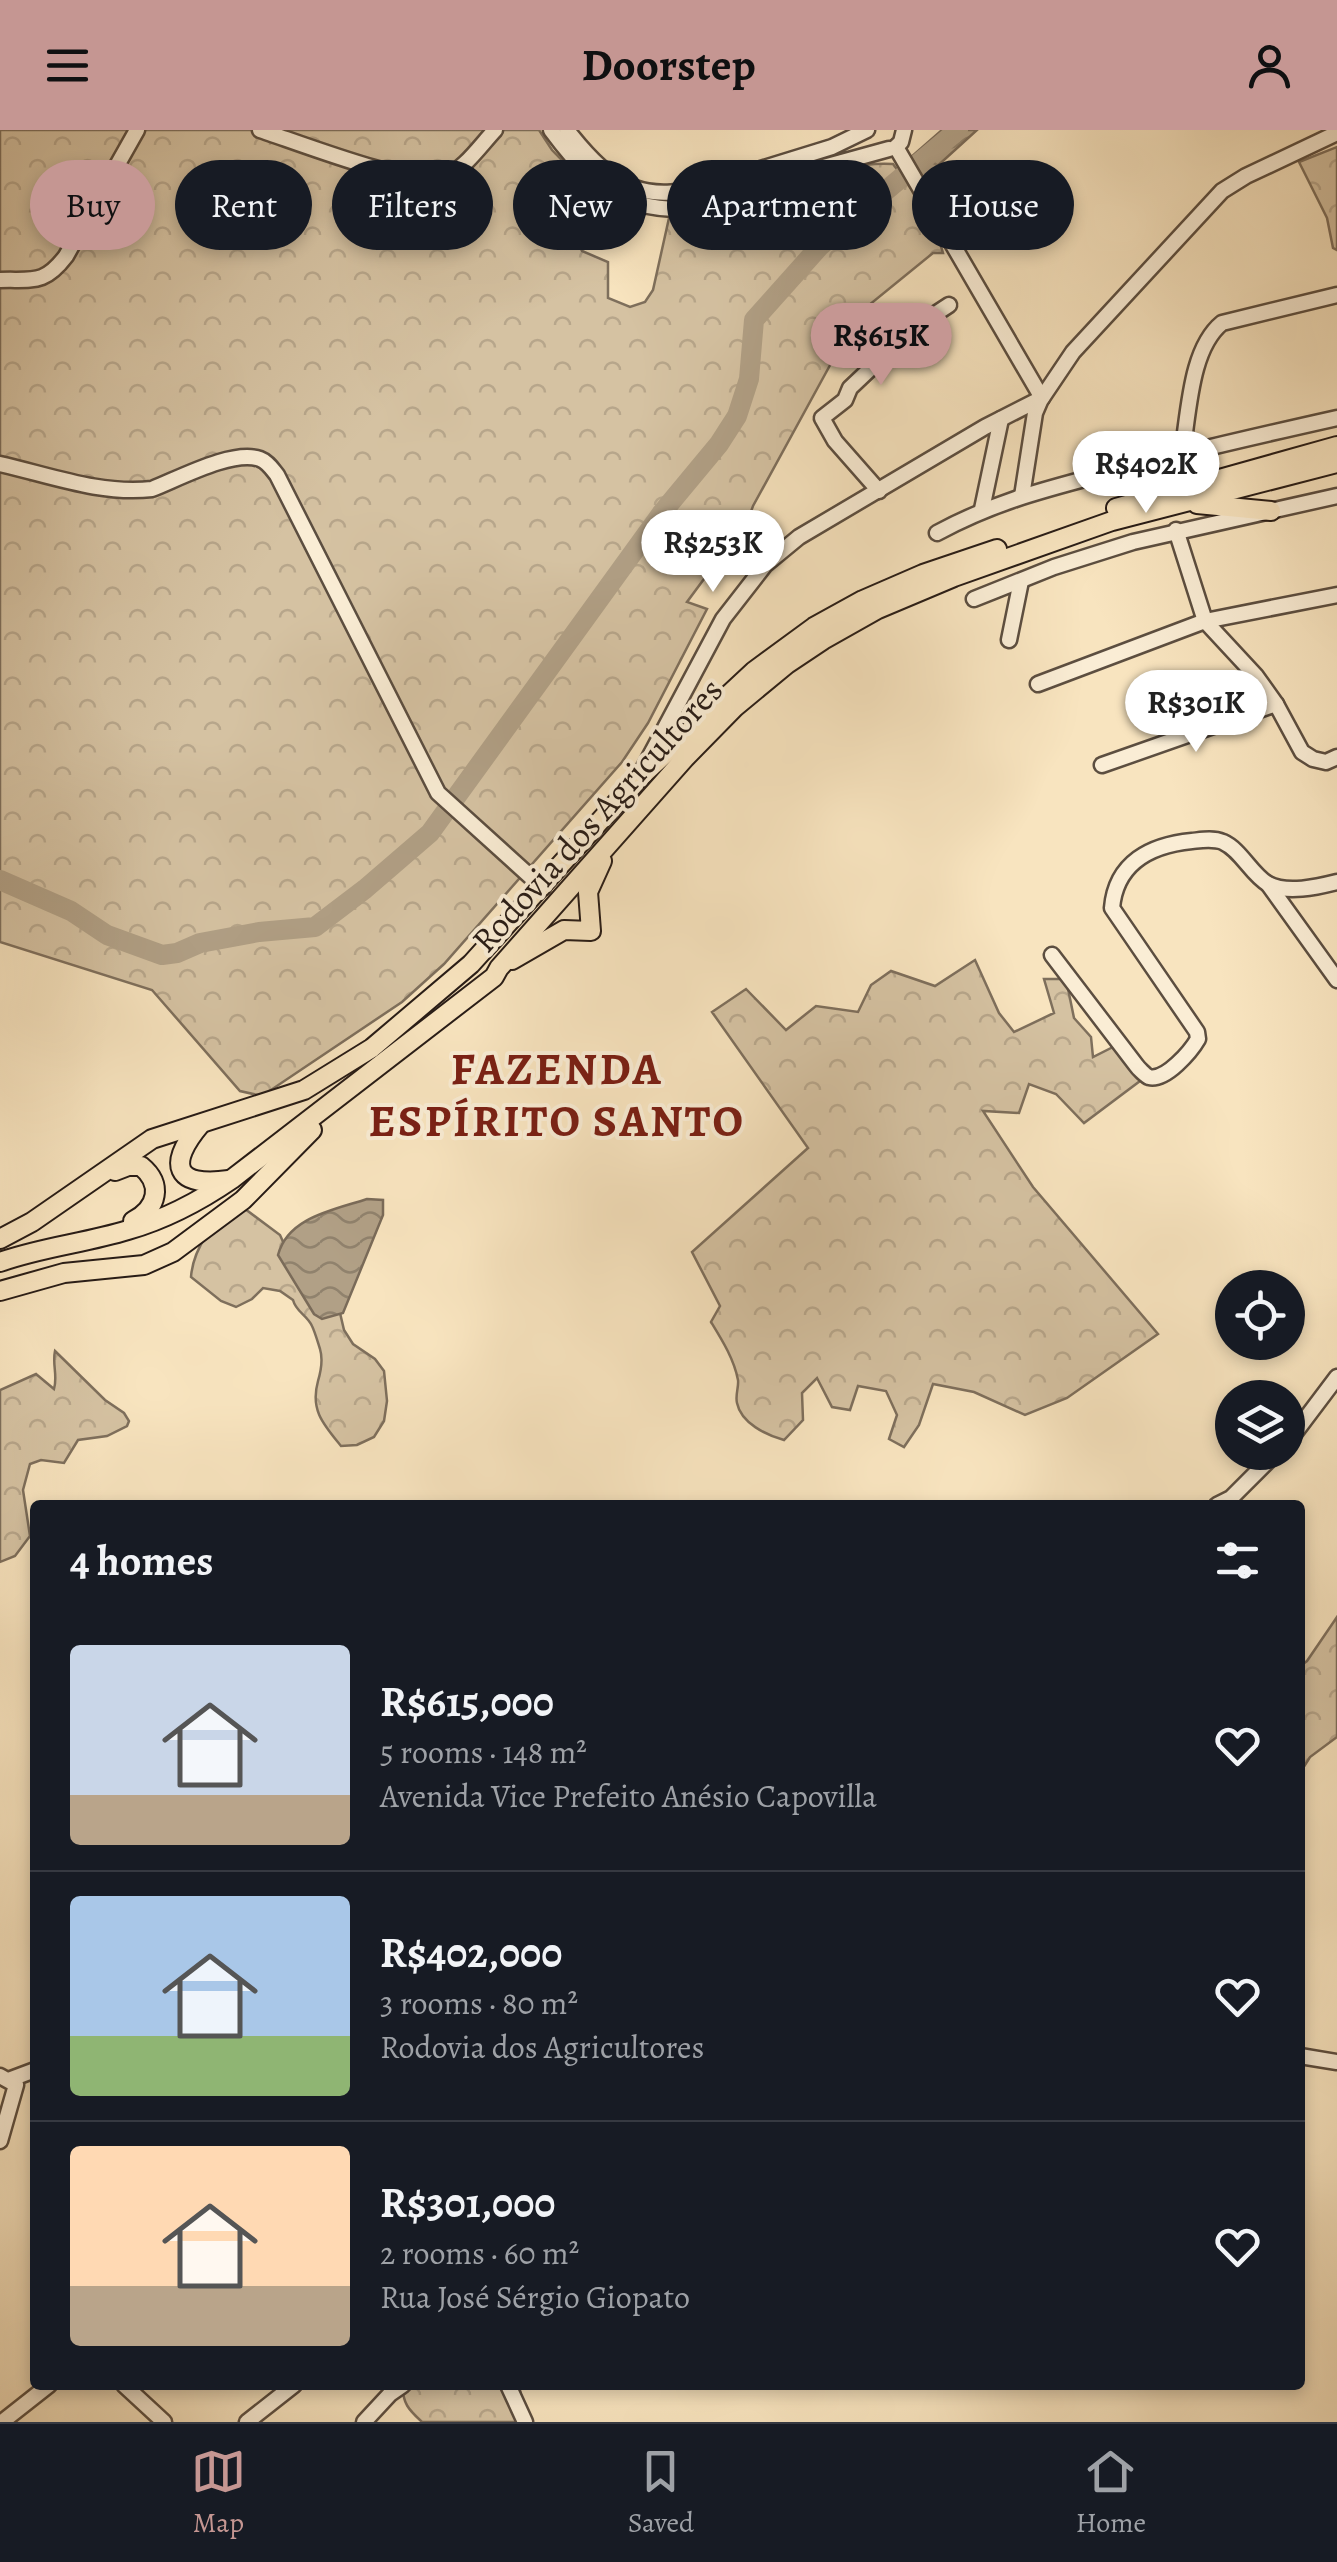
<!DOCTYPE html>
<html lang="en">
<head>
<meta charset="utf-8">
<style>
	body { margin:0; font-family:Alegreya,serif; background:#242831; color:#f1f3f6; height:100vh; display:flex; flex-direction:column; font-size:38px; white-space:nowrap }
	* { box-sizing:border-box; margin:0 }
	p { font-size:32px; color:#9ea1a6 }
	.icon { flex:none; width:55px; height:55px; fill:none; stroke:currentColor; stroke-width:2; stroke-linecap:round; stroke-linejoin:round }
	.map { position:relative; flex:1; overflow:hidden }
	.sheet { position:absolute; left:30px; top:1370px; width:1275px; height:890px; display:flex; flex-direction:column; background:#171b24; border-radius:10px; box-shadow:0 5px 15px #0003 }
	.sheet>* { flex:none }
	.guide { position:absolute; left:30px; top:30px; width:1278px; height:90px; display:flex; gap:20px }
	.tools { position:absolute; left:1215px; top:1140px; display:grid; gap:20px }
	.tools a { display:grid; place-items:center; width:90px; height:90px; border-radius:50%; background:#171b24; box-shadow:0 5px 15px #0003; font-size:50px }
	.price { position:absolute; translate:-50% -85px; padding:0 22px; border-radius:35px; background:#fff; color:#222; font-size:32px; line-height:65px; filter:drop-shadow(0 2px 5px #0008) }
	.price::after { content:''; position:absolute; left:50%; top:60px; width:30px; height:22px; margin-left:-15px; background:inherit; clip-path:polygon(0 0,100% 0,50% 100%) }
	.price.selected { background:#c59692; color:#111 }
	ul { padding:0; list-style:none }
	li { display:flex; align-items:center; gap:30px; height:250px; padding:0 40px }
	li+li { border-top:2px solid #363941 }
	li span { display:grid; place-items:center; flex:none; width:280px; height:200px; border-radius:10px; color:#555 }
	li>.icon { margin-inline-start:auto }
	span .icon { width:120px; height:120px; fill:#fffc; stroke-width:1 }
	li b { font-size:42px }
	h2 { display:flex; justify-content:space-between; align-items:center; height:120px; padding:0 40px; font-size:42px }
	.pill { padding:0 35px; border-radius:45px; background:#171b24; box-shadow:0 5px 15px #0003; font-size:35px; line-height:90px }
	.pill.selected { background:#c59692; color:#111 }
	header { display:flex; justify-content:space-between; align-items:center; height:130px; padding:0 40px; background:#c59692; color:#111; font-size:45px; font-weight:700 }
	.dock { display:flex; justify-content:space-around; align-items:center; height:140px; border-top:2px solid #363941; background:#171b24; font-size:28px; color:#9ea1a6 }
	.dock a { display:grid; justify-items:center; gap:5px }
	.dock .selected { color:#c59692 }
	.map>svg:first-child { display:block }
</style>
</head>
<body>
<header><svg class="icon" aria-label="menu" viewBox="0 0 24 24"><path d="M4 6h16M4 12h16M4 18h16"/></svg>Doorstep<svg class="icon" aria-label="person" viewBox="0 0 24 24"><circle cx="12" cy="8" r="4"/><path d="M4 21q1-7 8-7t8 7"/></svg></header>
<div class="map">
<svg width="1337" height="2292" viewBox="0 0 1337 2292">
	<defs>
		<pattern id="forest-crowns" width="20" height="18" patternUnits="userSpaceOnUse" patternTransform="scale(2.5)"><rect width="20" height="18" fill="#d5c2a2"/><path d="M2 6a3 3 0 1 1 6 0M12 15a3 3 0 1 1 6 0" fill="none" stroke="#b7a68b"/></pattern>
		<pattern id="water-waves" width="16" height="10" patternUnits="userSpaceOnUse" patternTransform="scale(2.5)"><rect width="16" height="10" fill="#b1a086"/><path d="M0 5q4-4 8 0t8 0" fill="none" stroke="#90826d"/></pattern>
	</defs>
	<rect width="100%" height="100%" fill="#f8e4bf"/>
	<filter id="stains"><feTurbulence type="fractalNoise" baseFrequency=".002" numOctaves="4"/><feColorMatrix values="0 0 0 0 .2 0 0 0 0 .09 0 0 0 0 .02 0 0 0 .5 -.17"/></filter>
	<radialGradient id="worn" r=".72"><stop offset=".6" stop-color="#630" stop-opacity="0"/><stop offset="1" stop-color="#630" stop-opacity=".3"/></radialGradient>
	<g fill="url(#forest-crowns)" stroke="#7e6f5c" stroke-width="2.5">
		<path d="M0,0h539l13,20 35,36 -23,23 18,42 26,11v36l22,9 15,-5 8,-12 16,-72c42,0 67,-3 107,-18 43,-17 67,-39 117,-36 20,26 42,57 50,89h-10l-75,61 -105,192 -9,25 7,16 -47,32 -17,23 20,7 -59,114 -26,39 -178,202 -42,38 -140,94 -22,-5 -88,-101 -152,-48z"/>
		<path d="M1337,17v103l-4,-2 -6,-30 -28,-56z"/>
		<path d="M975,830l24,53 15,19 40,-19 -10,-34h22l8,39 17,19 2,20 22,-11 29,32 -60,45 -28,-29 -27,-10 -10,29 -36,-2 50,76 125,147 -91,64 -42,17 -51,-23 -41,-8 -14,41 -15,22 -15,-8 8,-24 -11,-24 -28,-5 -8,24 -18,-3 -15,-29 -15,15 1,27 -19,20c-18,-5 -43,-17 -47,-37 -2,-8 2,-16 1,-23 -4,-21 -16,-40 -27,-58l9,-16 -28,-54 116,-104 -96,-136 34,-23 40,41 30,-24 42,6 13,-27 20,-14 44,15z"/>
		<path d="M237,1073l43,32 15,33 45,45 4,17 9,14 22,15 9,12 3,30 -3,20 -10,16 -17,8 -16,1c-18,-22 -31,-36 -23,-65 3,-10 5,-22 2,-32 -2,-6 -5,-17 -8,-23 -5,-11 -16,-14 -19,-26l-13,-9 -17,-3 -11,11 -16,8 -15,-6 -30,-24c2,-28 23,-58 46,-74z"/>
		<path d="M55,1221l50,49 19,13 5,8 -2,5 -20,10 -29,4 -14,23 -23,-3 -11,4 -7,26 7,46 -15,20 -15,6v-172l36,-16 18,15c4,-13 -2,-25 1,-38z"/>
		<path d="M1337,1487v120l-27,20 -10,16v-107l7,-5z"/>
		<path d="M403,2255h116l7,37h-104c-13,-12 -20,-19 -19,-37z"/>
	</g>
	<g fill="url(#water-waves)" stroke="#7a6b59" stroke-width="2.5">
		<path d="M942,0h35l-55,50 -12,-22z"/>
		<path d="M367,1069l16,1v15l-40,98 -21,6 -8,-5 -36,-59c10,-38 56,-45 89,-56z"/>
	</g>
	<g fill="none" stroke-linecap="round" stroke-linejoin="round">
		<path stroke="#b1a086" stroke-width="20" d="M0,750l71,31 36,24 55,20 15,-2 23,-10 59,-11 56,-5 50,-38 65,-56 231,-319 58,-70 18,-28 12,-37 5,-59 66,-74 138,-116"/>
		<defs>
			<g id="minor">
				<path d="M260,0c34,11 155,58 183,48 21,-8 37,-32 52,-48"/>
				<path d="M551,0c55,74 88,86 177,76"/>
				<path d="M567,0c47,60 79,76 152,52"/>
				<path d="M867,0l-35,17 -113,35v18l9,6 7,-1 85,-37 69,-19"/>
				<path d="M896,17l146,251"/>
				<path d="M896,17l5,-5 3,-12"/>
				<path d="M0,150c33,-1 44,5 66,-24l71,-126"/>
				<path d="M1182,323c7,-40 8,-104 40,-130l115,-28"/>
				<path d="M0,334c49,11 101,31 152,25 26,-10 81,-40 108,-30 8,3 12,10 17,16l161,318 105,95"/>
				<path d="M879,361l-44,-50 -13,-23 23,-18 5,-12 19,-18 10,-19 70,-46"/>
				<path d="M1022,366l13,-83 6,-14"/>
				<path d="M982,379l19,-90"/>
				<path d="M1176,400l29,91 51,55 20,28 26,48 11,7 13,3 11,-5"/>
				<path d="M937,403c59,-32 110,-44 174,-61 75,-20 150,-37 226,-54"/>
				<path d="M974,469l80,-32 79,-25 204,-46"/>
				<path d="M1009,510l12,-59"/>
				<path d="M1038,554l167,-63 132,-26"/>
				<path d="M1102,635l174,-61"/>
				<path d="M642,641l81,-152 42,-54 34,-28 186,-110 57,-29 31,-46 149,-161 24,-15 91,-43"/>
				<path d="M1268,754l69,96"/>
				<path d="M1052,825l84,110c2,3 10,11 13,12 17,4 42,-26 49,-38l-1,-7 -85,-124c4,-46 39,-63 80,-67 10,-1 21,-3 31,1 18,8 28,32 45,42 19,10 49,3 69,-2"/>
				<path d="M1288,1312l49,-65"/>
				<path d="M1217,1375l14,-7 46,-46"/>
				<path d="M1300,1926l37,6"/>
				<path d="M0,1946l16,9 -16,56"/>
				<path d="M11,1949l24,-9"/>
				<path d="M124,2255l40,37"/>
				<path d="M508,2255l17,37"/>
				<path d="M2,2292l47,-37"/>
				<path d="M247,2292l47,-37"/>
				<path d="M364,2292l26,-28 13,-9"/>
			</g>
			<g id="major">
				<path d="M1197,374l74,7"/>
				<path d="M1116,378l221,-62"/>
				<path d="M512,830l52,-30 27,1 -3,-39 14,-31"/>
				<path d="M200,995c-33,39 -26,63 29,55"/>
				<path d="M115,1041l13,-5h13c22,18 17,42 -8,55"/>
				<path d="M0,1109l32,-17 120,-83 152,-49 68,-42 99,-84 165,-183 118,-110 60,-44 49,-27 60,-26 74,-25"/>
				<path d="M0,1132c42,-15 86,-19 128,-32 38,-11 72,-29 104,-51l262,-202 5,-9 186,-210 50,-51 52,-43 36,-24 55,-31 76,-32 158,-56 225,-58"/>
				<path d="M0,1161l64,-18 80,-8 29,-13 70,-52 69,-70"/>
			</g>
		</defs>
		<use href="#minor" stroke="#5c4e40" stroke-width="19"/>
		<use href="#major" stroke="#281c16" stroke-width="22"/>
		<use href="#minor" stroke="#faedd5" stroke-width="14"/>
		<use href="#major" stroke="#f8e4bf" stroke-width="18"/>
	</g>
	<g text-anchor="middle" stroke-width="8" stroke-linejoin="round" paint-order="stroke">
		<g font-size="35" fill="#281c16" stroke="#faedd5">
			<text transform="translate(597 685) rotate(-48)" y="12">Rodovia dos Agricultores</text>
		</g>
		<g font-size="45" font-weight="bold" letter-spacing="2.5" fill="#7a1f14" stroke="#faedd5">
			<text x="557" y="954">FAZENDA<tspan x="557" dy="52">ESPÍRITO SANTO</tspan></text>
		</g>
	</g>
	<rect width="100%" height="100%" filter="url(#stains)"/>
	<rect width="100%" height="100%" fill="url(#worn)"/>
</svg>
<div class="tools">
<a><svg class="icon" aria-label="locate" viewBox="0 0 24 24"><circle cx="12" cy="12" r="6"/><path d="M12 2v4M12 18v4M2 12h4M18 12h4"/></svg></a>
<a><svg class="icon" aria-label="layers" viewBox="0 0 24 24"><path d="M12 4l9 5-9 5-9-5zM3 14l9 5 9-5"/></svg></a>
</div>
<b class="price selected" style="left:881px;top:258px">R$615K</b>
<b class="price" style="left:1146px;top:386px">R$402K</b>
<b class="price" style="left:713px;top:465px">R$253K</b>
<b class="price" style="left:1196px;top:625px">R$301K</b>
<div class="guide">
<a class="pill selected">Buy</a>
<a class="pill">Rent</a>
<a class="pill">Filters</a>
<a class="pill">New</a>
<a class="pill">Apartment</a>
<a class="pill">House</a>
</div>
<section class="sheet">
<h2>4 homes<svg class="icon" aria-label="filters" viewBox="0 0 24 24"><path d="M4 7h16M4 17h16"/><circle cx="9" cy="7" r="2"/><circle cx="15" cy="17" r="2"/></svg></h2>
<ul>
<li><span style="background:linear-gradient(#c9d6e8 75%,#b9a48a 0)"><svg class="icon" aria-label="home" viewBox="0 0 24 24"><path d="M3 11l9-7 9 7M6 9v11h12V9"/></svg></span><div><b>R$615,000</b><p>5 rooms · 148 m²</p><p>Avenida Vice Prefeito Anésio Capovilla</p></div><svg class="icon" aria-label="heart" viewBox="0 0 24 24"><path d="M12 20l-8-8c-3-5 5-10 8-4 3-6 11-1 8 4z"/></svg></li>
<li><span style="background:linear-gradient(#a9c7e8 70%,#8fb573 0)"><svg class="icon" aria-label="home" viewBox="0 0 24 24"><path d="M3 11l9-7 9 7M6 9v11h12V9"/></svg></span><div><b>R$402,000</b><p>3 rooms · 80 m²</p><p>Rodovia dos Agricultores</p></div><svg class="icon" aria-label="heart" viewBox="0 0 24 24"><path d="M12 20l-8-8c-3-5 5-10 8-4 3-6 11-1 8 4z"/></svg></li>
<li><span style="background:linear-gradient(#ffd9b3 70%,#b9a48a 0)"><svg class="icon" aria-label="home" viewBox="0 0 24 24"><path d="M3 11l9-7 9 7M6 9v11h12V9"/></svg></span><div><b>R$301,000</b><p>2 rooms · 60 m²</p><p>Rua José Sérgio Giopato</p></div><svg class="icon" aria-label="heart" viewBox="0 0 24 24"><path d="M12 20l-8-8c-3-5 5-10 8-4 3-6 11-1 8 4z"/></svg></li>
</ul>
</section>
</div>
<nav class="dock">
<a class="selected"><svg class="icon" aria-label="map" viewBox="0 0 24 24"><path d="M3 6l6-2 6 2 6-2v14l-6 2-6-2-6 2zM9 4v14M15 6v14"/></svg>Map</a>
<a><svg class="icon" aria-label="saved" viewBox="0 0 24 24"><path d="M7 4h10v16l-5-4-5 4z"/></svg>Saved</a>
<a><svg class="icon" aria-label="home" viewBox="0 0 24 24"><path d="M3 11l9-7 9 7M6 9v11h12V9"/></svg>Home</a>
</nav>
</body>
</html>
